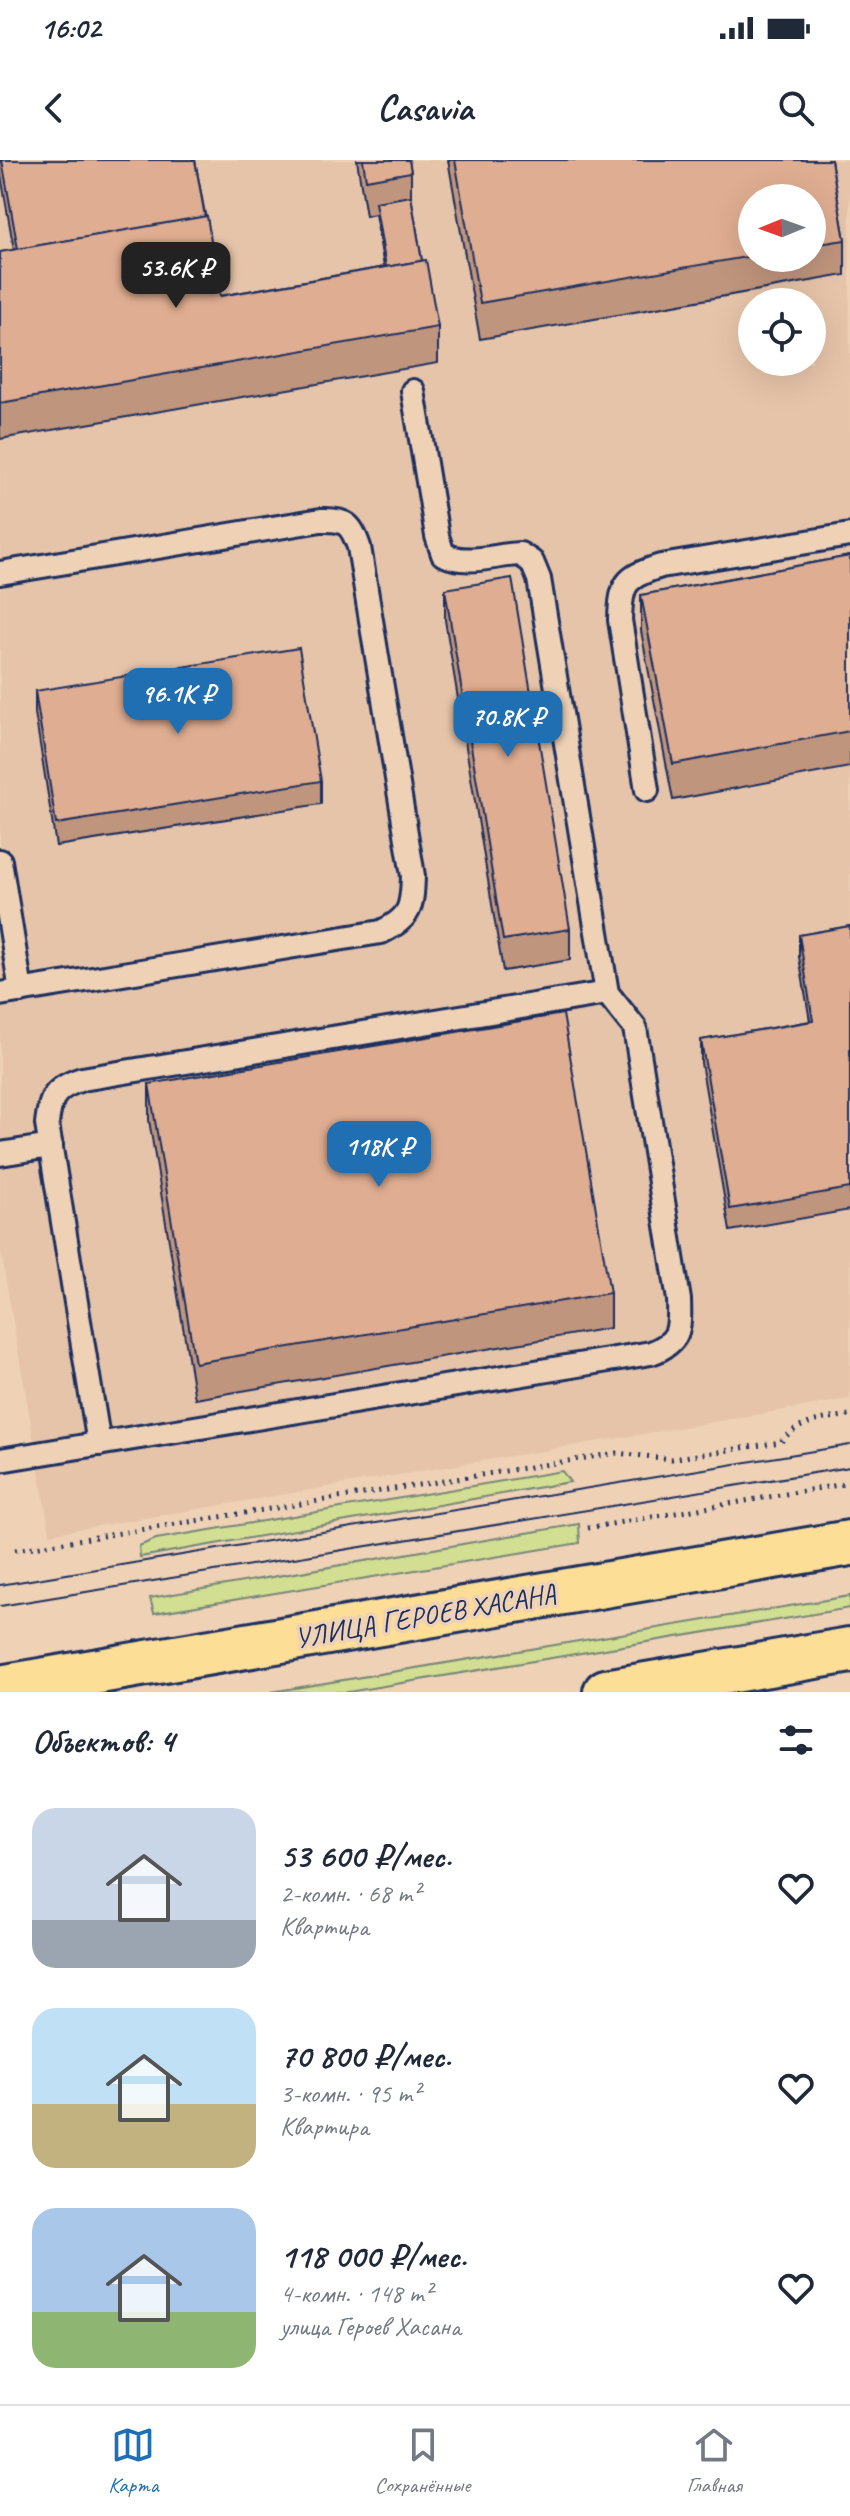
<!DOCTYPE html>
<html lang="ru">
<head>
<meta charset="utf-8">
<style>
	body { margin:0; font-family:Caveat,sans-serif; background:#f2f2f3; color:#1f2937; height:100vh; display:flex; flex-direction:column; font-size:30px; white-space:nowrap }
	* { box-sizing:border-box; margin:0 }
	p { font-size:26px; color:#747a83 }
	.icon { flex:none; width:44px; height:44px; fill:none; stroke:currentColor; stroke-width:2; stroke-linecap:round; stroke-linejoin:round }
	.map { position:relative; height:1532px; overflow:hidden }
	.side { display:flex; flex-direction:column; background:#fff; flex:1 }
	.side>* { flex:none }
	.needle { width:52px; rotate:269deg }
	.tools { position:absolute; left:738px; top:24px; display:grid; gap:16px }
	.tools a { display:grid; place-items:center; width:88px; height:88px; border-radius:50%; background:#fff; box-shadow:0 8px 32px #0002; font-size:40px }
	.price { position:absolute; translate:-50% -68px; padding:0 18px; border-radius:16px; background:#1f6fb2; color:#fff; font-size:26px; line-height:52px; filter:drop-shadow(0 2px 4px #0008) }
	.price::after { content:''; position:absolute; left:50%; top:48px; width:24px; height:18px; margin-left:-12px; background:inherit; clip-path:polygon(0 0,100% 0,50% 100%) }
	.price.on { background:#222; color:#fff }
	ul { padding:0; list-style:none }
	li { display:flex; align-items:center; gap:24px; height:200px; padding:0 32px }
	li span { display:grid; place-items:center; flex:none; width:224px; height:160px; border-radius:24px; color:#555 }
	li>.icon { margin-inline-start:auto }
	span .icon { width:96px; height:96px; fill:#fffc; stroke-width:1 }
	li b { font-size:34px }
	h2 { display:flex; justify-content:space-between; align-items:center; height:96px; padding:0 32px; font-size:34px }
	.status { display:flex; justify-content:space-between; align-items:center; height:56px; padding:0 40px; background:#fff; direction:ltr }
	.status svg { height:22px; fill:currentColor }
	header { display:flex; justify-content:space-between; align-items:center; height:104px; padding:0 32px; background:#fff; font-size:36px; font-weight:700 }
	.menu { display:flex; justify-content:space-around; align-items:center; height:112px; border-top:2px solid #e0e1e3; background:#fff; font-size:22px; color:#747a83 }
	.menu a { display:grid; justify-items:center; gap:4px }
	.menu .on { color:#1f6fb2 }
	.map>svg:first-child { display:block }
</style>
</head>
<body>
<div class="status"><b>16:02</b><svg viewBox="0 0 49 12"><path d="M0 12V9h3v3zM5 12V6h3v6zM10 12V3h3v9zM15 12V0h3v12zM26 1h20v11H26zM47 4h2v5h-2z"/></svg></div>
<header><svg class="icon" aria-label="back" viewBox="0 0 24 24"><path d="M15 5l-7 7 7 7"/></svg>Casavia<svg class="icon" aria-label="search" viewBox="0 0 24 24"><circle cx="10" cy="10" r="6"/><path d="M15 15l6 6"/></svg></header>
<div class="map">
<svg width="850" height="1532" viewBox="0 0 850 1532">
	<rect width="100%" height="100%" fill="#efd2b6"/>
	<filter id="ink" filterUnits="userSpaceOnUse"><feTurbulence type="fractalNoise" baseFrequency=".0125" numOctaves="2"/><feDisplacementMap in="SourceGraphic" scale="16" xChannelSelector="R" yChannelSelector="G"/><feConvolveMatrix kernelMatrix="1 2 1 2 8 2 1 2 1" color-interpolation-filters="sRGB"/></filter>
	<g filter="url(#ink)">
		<path fill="#e6c4a9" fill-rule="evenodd" d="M0,0h850v1239l-800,135 -50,-287zM752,38h60v60h-60zM752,142h60v60h-60z"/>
		<g fill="#d2de91" stroke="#768678" stroke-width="2">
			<path d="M562,1311l8,11 -430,75 -1,-11 17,-7z"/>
			<path d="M579,1364l1,19 -426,70 -4,-15z"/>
			<path d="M850,1436v12l-502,84h-77z"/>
		</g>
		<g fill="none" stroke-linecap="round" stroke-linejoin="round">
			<defs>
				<g id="service">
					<path d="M0,413l321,-53c25,-1 30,4 38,27l54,329c-1,31 -2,42 -32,56l-381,62"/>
					<path d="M647,630l-27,-170c1,-37 5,-43 41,-54l189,-31"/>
					<path d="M0,701l21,130"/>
					<path d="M0,994l51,-8"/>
					<path d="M99,1284l-52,-320c3,-28 8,-36 35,-45l525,-86"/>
					<path d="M0,1300l651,-107c29,-11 29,-23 28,-53l-44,-272 -28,-35 -68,-414 -7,-17 -12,-8c-26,1 -53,12 -77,0l-6,-18 -24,-145"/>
				</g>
				<g id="primary">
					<path d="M0,1528l850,-145"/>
					<path d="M606,1532l244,-42"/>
				</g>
			</defs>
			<use href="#service" stroke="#1b2f5e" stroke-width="28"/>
			<use href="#primary" stroke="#1b2f5e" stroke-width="50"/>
			<g stroke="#1b2f5e" stroke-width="5" stroke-dasharray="2 6" stroke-linecap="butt">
				<path d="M588,1368l262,-45"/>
				<path d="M15,1390l602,-97 54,6 110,-17c17,-21 43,-23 69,-27"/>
			</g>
			<use href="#service" stroke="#efd2b6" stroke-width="22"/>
			<use href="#primary" stroke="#fcde96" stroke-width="44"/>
			<g stroke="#1b2f5e" stroke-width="2">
				<path d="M0,1425l850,-140"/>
				<path d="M0,1446l850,-139"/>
			</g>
		</g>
		<g fill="#c0957d" stroke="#1b2f5e" stroke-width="2" fill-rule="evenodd">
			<path d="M0,0h195l25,136 164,-29 -9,-53 -9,2 -9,-56h52l2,12v24l11,65 16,66v36l-438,76v-187l14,-2 -14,-80z"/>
			<path d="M448,0h383l14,80v35l-365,64zM752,38h60v60h-60z"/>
			<path d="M850,396v211l-177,33 -32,-169v-36z"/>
			<path d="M445,429l125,340v31l-67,11 -58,-351z"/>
			<path d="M35,531l286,90v23l-265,42 -21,-133z"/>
			<path d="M850,766v284l-120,21 -29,-168v-23l109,-19 -11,-64v-22z"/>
			<path d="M149,924l461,209v35l-415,71 -46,-279z"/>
		</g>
		<g fill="#dfad91" stroke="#1b2f5e" stroke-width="2">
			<path d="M2,0h193l10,57 -187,32z"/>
			<path d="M363,0h46l2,12 -45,8z"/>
			<path d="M455,0h376l14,80 -33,5v-47h-60v58l-272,47z"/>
			<path d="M411,36l11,65 -36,6 -11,-65z"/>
			<path d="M207,56l13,80 206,-36 12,67 -438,76v-151z"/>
			<path d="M850,396v175l-177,33 -32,-169z"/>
			<path d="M512,418l58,351 -67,11 -58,-351z"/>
			<path d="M299,488l22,133 -265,43 -21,-133z"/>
			<path d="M850,766v262l-120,21 -29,-169 112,-19 -14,-86z"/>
			<path d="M563,854l47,279 -415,70 -46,-279z"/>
		</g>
	</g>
	<g text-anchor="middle" stroke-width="7" stroke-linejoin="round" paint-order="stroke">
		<g font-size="28" fill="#1b2f5e" stroke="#efd2b6">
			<text transform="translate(425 1455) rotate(-10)" y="10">УЛИЦА ГЕРОЕВ ХАСАНА</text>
		</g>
	</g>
</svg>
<div class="tools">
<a><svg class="needle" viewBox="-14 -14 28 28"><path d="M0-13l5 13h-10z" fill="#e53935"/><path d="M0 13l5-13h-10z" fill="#747a83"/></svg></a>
<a><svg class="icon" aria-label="locate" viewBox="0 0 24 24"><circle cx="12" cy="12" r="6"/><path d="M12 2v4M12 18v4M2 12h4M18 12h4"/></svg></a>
</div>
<b class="price on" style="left:176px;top:150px">53.6K ₽</b>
<b class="price" style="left:178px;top:576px">96.1K ₽</b>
<b class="price" style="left:508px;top:599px">70.8K ₽</b>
<b class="price" style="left:379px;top:1029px">118K ₽</b>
</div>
<section class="side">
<h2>Объектов: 4<svg class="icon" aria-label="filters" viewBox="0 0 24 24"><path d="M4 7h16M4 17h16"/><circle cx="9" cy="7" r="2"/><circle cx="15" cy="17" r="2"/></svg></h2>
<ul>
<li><span style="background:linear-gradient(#c9d6e8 70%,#9aa5b1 0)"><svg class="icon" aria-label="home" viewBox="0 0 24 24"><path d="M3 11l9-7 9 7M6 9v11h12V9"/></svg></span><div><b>53 600 ₽/мес.</b><p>2-комн. · 68 m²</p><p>Квартира</p></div><svg class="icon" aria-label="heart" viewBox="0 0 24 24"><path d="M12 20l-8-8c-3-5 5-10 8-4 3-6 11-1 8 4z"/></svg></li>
<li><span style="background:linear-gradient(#bfe0f5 60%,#c2b280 0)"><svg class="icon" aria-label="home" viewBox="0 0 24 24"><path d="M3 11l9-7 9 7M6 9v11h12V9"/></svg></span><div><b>70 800 ₽/мес.</b><p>3-комн. · 95 m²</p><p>Квартира</p></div><svg class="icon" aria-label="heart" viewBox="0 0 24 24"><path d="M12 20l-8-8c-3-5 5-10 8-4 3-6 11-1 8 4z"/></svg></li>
<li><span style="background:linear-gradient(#a9c7e8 65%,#8fb573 0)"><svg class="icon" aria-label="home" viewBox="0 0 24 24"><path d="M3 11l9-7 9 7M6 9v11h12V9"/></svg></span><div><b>118 000 ₽/мес.</b><p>4-комн. · 148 m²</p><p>улица Героев Хасана</p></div><svg class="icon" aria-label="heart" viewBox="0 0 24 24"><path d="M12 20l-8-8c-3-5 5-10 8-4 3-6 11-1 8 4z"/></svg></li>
</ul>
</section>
<nav class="menu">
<a class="on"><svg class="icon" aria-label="map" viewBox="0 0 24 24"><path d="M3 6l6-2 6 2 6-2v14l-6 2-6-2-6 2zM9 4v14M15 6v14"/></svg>Карта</a>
<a><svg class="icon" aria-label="saved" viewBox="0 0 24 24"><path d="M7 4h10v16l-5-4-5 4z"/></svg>Сохранённые</a>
<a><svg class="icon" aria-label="home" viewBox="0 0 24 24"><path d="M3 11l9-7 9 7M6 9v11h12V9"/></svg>Главная</a>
</nav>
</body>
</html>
